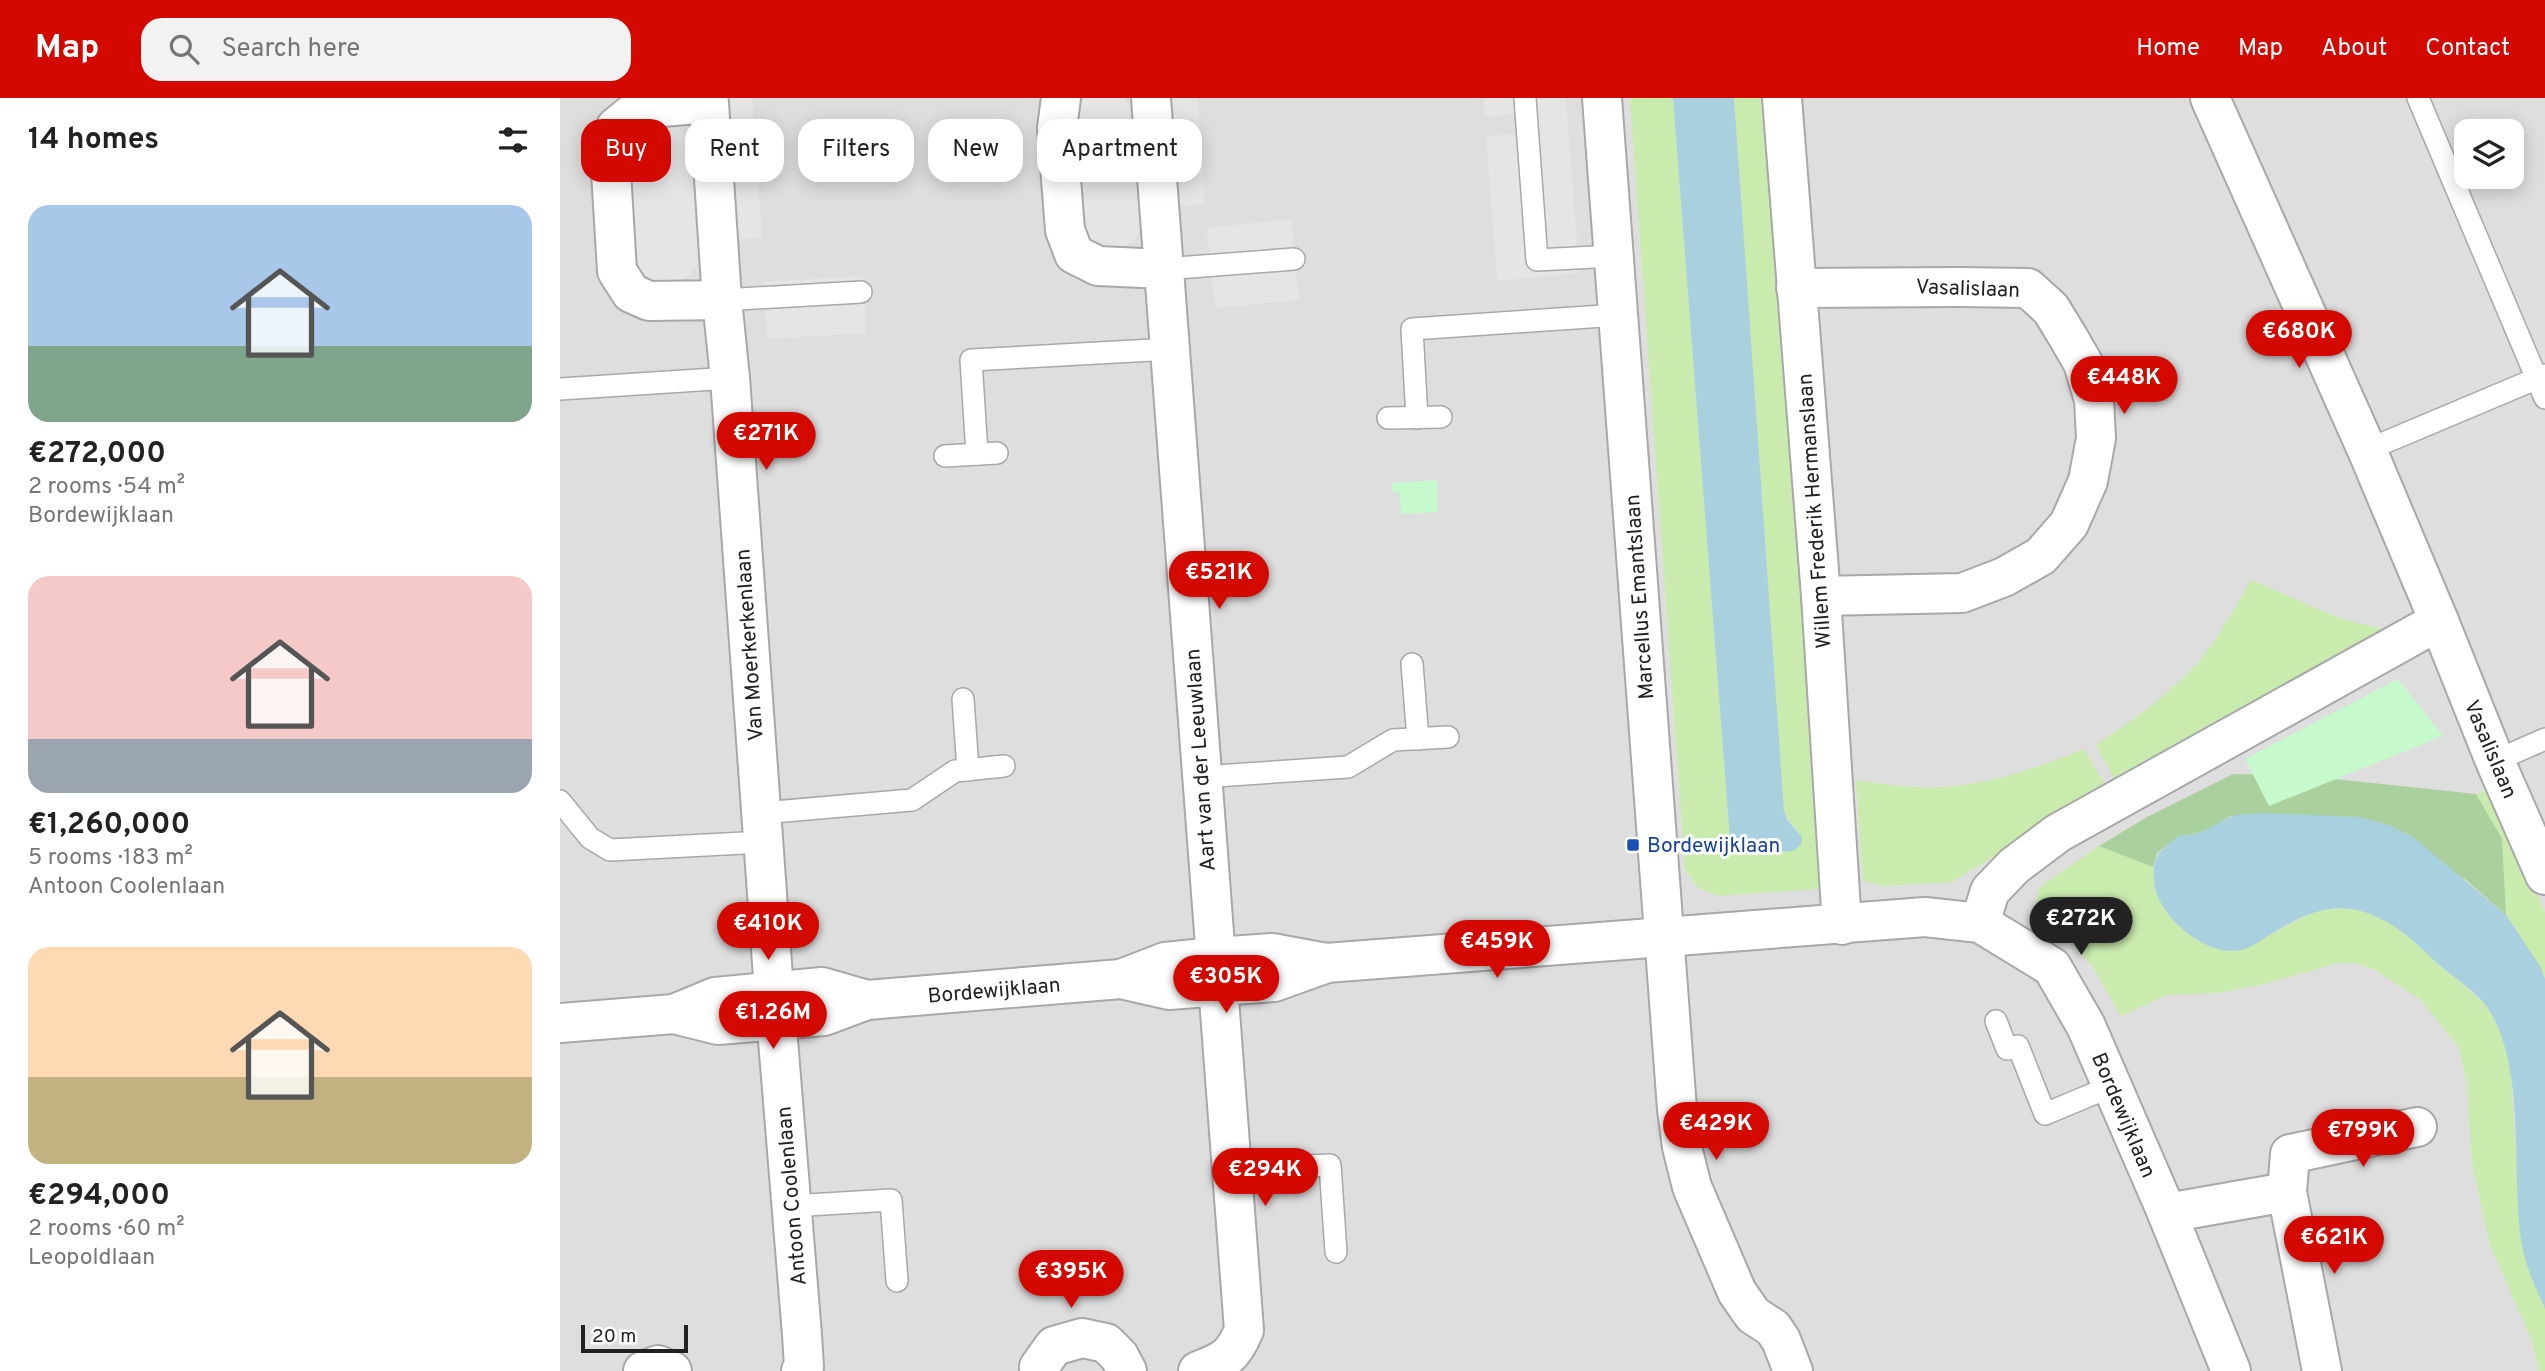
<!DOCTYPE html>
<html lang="en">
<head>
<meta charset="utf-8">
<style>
	body { margin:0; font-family:Overpass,sans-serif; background:#f2f2f2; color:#222; height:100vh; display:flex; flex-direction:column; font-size:26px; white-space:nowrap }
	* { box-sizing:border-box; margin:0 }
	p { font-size:23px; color:#767676 }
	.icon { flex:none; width:38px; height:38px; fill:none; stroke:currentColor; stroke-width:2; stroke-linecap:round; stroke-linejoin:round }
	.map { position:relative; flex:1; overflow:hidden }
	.sheet { display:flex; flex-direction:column; background:#fff; width:560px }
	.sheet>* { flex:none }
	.top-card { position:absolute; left:21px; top:21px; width:665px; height:63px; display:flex; gap:14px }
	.fabs { position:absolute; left:1894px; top:21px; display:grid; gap:14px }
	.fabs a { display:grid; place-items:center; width:70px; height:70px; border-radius:14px; background:#fff; box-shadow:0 4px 18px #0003; font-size:35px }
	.scale { position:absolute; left:21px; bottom:18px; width:107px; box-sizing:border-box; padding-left:7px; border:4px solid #212121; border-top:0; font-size:19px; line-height:24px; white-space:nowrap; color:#212121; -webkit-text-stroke:5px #fff; paint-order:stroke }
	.price { position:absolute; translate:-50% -60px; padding:0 16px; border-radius:24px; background:#d30900; color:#fff; font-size:23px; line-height:46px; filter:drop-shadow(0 2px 4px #0008) }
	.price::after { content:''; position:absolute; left:50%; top:42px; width:21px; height:16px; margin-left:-10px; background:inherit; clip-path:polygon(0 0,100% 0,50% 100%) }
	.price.current { background:#222; color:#fff }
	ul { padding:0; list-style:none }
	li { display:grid; align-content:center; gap:14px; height:371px; padding:0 28px }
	li span { display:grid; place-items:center; height:217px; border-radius:21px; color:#555 }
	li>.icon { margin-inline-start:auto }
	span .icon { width:126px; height:126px; fill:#fffc; stroke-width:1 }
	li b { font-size:30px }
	h2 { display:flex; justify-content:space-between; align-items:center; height:84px; padding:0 28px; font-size:30px }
	.pill { padding:0 24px; border-radius:21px; background:#fff; box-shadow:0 4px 18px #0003; font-size:24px; line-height:63px }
	.pill.current { background:#d30900; color:#fff }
	header { display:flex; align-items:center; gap:42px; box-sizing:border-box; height:98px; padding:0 35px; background:#d30900; color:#fff }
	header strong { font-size:33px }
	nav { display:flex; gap:38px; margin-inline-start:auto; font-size:24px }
	.search { width:490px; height:63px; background:#f2f2f2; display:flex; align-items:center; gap:18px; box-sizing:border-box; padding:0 24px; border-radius:21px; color:#767676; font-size:26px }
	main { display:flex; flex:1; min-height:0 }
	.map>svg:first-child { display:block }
</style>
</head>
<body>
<header>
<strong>Map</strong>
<div class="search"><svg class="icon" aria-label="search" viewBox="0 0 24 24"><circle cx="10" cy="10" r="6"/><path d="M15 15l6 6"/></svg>Search here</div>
<nav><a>Home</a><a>Map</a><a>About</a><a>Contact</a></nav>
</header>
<main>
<section class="sheet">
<h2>14 homes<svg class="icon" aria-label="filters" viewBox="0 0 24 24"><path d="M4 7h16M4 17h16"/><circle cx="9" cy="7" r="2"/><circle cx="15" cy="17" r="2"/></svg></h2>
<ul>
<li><span style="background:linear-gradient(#a9c7e8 65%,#7fa58c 0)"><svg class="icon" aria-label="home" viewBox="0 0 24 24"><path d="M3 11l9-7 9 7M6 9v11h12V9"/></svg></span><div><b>€272,000</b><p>2 rooms · 54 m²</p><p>Bordewijklaan</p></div></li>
<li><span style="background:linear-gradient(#f6c9c9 75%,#9aa5b1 0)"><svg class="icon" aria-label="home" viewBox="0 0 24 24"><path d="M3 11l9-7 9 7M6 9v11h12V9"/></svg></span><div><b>€1,260,000</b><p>5 rooms · 183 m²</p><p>Antoon Coolenlaan</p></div></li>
<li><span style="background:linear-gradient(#ffd9b3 60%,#c2b280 0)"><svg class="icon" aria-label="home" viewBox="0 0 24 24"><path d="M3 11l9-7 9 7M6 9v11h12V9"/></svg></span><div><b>€294,000</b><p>2 rooms · 60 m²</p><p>Leopoldlaan</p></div></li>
</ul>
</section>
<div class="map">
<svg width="1985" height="1273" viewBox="0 0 1985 1273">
	<rect width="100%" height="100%" fill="#f2efe8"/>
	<path fill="#dfdede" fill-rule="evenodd" d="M0,0h1985v1273h-1985zM1906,33h45v46h-45z"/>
	<g fill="#caebae">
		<path d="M1070,0h43l58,754 71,-9c0,-13 -14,-19 -18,-32l-50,-713h34l56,771 -6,20 -101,7 -19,-8 -13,-18z"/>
		<path d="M1691,482l91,39 46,11 -272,153 -20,-38c33,-23 66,-45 94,-74 25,-26 43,-60 61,-91z"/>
		<path d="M1524,651l23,39 -155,94 -68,4 -21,-5 -7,-101c20,3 40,6 60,7 57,4 115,-17 168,-38z"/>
		<path d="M1932,689l53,126v66l-6,-13 -33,-51 -4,-76 -26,-45z"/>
		<path d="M1539,748l54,21 2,25 32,42 17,9 13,5 22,3 77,-41 32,-2 26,6 25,15 86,75 12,20 13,36 12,186 23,63v62h-6l-7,-30 -42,-96 -18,-82 -5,-80 -8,-35 -37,-47 -47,-31 -20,-7h-16l-79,22 -41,8 -52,2 -46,21 -29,-50 -17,-19 -35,-28 -4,-16 4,-16z"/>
	</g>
	<path fill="#aad19d" d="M1673,676l64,1 179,19 26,45 4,76 -41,-36 -235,-63c-16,11 -30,20 -50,19l-23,18 -4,14 -54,-21 48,-29z"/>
	<g fill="#c6facd">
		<path d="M877,382l1,32 -37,2 -1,-22h-8v-9z"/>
		<path d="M1838,581l45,57 -174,70 -24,-47z"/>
	</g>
	<g fill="#e5e5e5">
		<path d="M161,0h31l10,140 -30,2z"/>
		<path d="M523,0h41l10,16 8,103 -1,12 -6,11 -10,7 -12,3 -23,-7 -8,-10 -11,-109 8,-23z"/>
		<path d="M606,0h32l7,106 -31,2z"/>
		<path d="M923,0h83l13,175 -82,8 -11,-145 32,-2 -2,-20 -31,2z"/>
		<path d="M110,27l11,6 10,17 8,102 -1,12 -7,11 -9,7 -13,4 -12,-2 -11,-6 -7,-10 -3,-12 -8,-97 2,-12 6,-11 10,-8z"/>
		<path d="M731,121l8,81 -84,8 -8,-80z"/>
		<path d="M303,178l3,57 -99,6 -3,-57z"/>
	</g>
	<g fill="#a8d0df">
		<path d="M1113,0h61l50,713 3,9 15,17v6l-8,8 -58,3 -5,-2z"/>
		<path d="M1703,715l97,4 29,8 24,12 93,78 34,51 5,13v330c-8,-19 -20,-43 -23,-64 -12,-72 6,-177 -35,-238 -10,-15 -30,-27 -44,-39 -16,-13 -30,-30 -48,-41 -43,-28 -75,-23 -117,3 -12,6 -24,17 -37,20 -35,8 -85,-35 -87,-69 -2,-27 6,-30 26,-46 21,2 31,-9 48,-17 10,-5 24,-4 35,-5z"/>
	</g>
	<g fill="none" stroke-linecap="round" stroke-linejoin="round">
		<defs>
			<g id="service">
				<path d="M965,0l12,162 77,-4"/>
				<path d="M1858,0l127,300"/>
				<path d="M604,171l130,-10"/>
				<path d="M162,202l139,-8"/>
				<path d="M0,291l170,-11"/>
				<path d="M828,320l53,-1"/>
				<path d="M857,320l-5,-89 206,-14"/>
				<path d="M1807,352l178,-75"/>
				<path d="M417,356l-6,-94 200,-11"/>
				<path d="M385,358l52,-3"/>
				<path d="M852,566l6,75"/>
				<path d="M403,601l5,71"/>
				<path d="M1935,663l50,-22"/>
				<path d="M641,679l147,-10 45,-27 55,-3"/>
				<path d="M0,703l30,37 20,12 153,-8"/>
				<path d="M201,715l151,-13 43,-29 49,-5"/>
				<path d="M1436,923l11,28 11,-3 27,68 67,-28"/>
				<path d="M672,1071l98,-4 6,87"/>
				<path d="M231,1108l100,-6 6,81"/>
			</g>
			<g id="minor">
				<path d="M501,0l-4,30 8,102 9,24 24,12 66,3"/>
				<path d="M591,0l93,1232c-11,27 -20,31 -46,41"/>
				<path d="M1042,0l75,1011 5,38 10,40 45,105 16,23 20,13 8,12 12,31"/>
				<path d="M1222,0l39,498 21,329"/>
				<path d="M1650,0l157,352 72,171"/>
				<path d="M1236,190l163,-1 69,1 23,21 17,28 15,26 11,37 2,38 -8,43 -19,43 -28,32 -37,21 -42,16 -141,3"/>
				<path d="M162,202l-13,-197 -71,6 -22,18 -6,28 7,116 14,22 18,8 73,-1 8,78 44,613 28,344 2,32 -3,4"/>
				<path d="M1420,825l10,-32 24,-25 44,-33 381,-212 56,140 50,114"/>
				<path d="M561,881l44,-17 50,-5 57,-4 54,10 599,-46 55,6 72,44 34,59 81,187 64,158"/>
				<path d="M114,916l44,11 106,-9 43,-16 254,-21 48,11 105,-8 50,-18"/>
				<path d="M0,925l114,-9 41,-17 107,-10 45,13"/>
				<path d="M1607,1115l120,-21"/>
				<path d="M83,1273l15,-6 14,6"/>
				<path d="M481,1273l-2,-4 15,-21 28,-8 24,5 13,13 8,15"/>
				<path d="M1762,1273l-35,-179 3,-38 127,-27"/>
			</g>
		</defs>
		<use href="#service" stroke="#a8a8a8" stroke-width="24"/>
		<use href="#minor" stroke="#a8a8a8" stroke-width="42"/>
		<use href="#service" stroke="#fff" stroke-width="21"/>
		<use href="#minor" stroke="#fff" stroke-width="38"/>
	</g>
	<rect fill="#1a4fb4" stroke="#fff" stroke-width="2.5" x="1066" y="740" width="14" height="14" rx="3.5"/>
	<g text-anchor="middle" stroke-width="6" stroke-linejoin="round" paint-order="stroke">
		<g font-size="21" fill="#212121" stroke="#fff">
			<text transform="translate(1408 190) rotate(2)" y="7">Vasalislaan</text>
			<text transform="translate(1254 413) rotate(-94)" y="7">Willem Frederik Hermanslaan</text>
			<text transform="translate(1079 499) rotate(-94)" y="7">Marcellus Emantslaan</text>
			<text transform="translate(189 547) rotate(-94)" y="7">Van Moerkerkenlaan</text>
			<text transform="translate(1931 651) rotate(67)" y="7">Vasalislaan</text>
			<text transform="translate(640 662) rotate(-94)" y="7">Aart van der Leeuwlaan</text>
			<text transform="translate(434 892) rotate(-5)" y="7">Bordewijklaan</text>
			<text transform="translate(1564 1017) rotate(67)" y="7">Bordewijklaan</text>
			<text transform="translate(231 1098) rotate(-95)" y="7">Antoon Coolenlaan</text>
		</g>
		<g font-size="21" fill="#164399" stroke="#fff" text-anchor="start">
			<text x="1087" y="754">Bordewijklaan</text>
		</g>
	</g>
</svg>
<div class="fabs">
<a><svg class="icon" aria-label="layers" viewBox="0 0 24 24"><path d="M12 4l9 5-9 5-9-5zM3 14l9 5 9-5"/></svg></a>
</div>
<div class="scale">20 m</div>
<b class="price" style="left:1739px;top:272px">€680K</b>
<b class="price" style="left:1564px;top:318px">€448K</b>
<b class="price" style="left:206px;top:374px">€271K</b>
<b class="price" style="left:659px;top:513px">€521K</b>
<b class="price current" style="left:1521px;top:859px">€272K</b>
<b class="price" style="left:208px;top:864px">€410K</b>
<b class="price" style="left:937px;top:882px">€459K</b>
<b class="price" style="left:666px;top:917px">€305K</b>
<b class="price" style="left:213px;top:953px">€1.26M</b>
<b class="price" style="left:1156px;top:1064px">€429K</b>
<b class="price" style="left:1803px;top:1071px">€799K</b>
<b class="price" style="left:705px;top:1110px">€294K</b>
<b class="price" style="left:1774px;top:1178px">€621K</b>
<b class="price" style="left:511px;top:1212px">€395K</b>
<div class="top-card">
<a class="pill current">Buy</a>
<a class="pill">Rent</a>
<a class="pill">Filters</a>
<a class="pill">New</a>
<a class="pill">Apartment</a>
</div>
</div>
</main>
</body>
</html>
